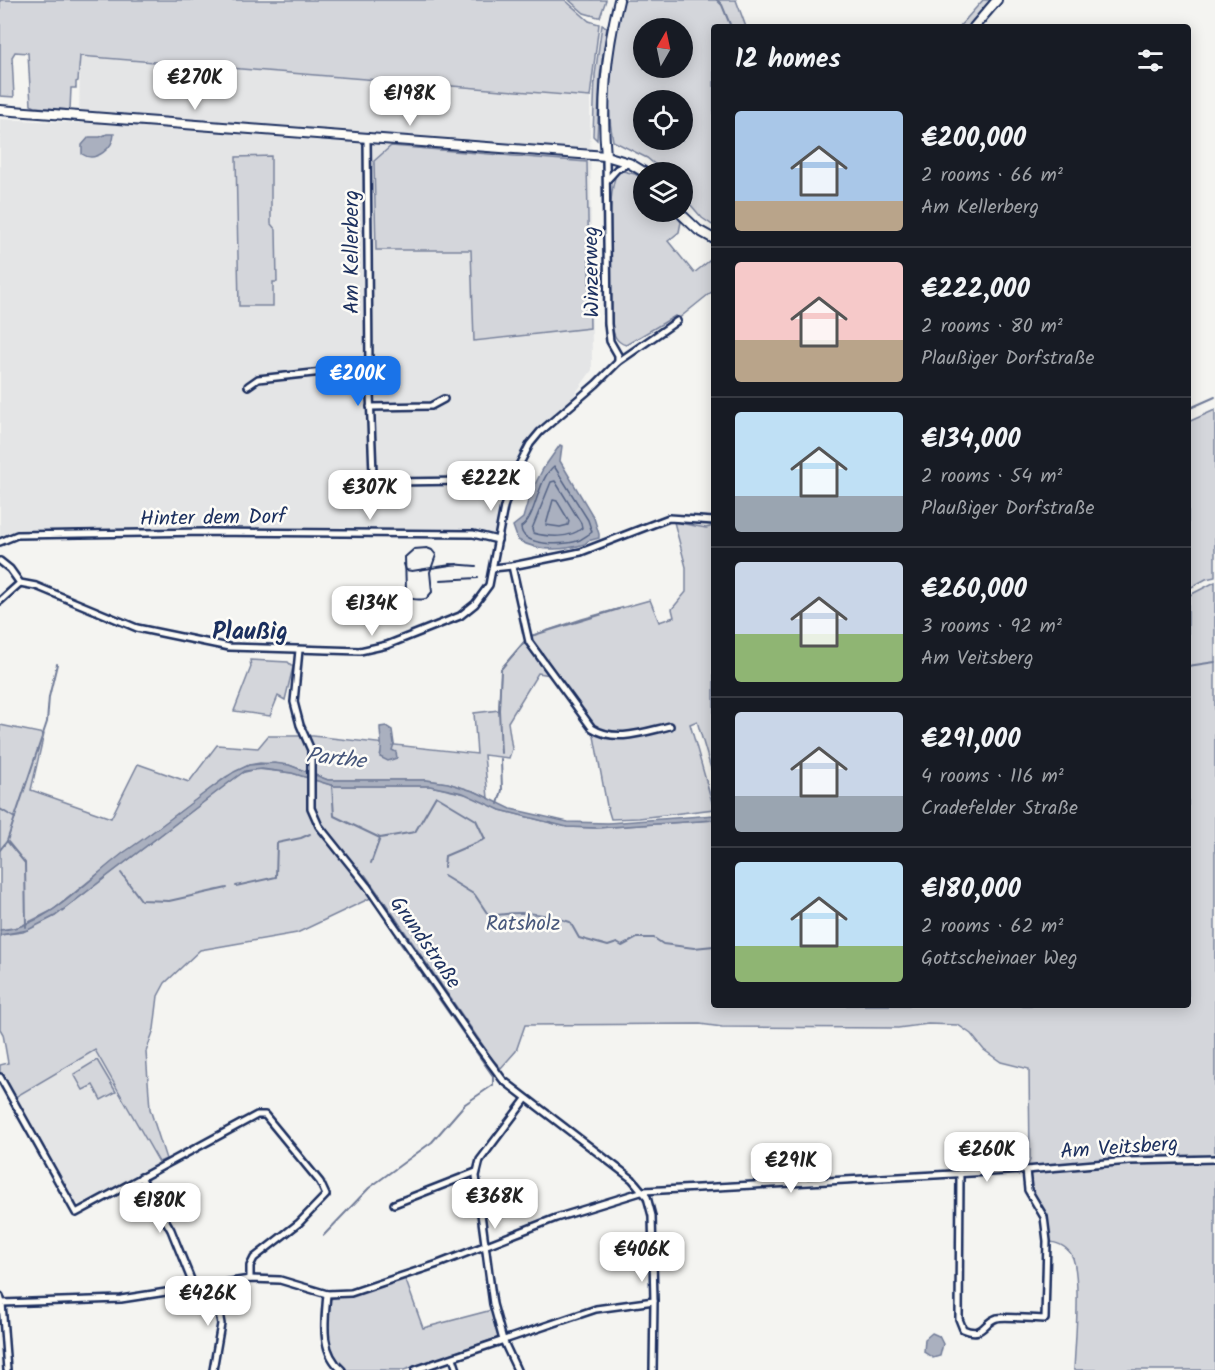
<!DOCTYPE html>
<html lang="en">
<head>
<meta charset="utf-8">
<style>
	body { margin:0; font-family:Kalam,sans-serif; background:#20242c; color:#f1f3f6; height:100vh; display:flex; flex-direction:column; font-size:22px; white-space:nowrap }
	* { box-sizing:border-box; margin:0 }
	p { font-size:20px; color:#9ea1a6 }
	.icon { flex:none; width:33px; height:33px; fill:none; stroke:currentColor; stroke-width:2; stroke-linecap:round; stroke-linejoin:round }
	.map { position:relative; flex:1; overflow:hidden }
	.drawer { position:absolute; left:711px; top:24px; width:480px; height:984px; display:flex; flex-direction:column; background:#171b24; border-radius:6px; box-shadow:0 3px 15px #0003 }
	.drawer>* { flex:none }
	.needle { width:39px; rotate:9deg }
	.tools { position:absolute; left:633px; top:18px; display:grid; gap:12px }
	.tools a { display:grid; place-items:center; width:60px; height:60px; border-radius:50%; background:#171b24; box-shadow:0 3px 15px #0003; font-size:30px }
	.price { position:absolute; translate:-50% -51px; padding:0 14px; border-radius:12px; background:#fff; color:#222; font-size:20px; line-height:39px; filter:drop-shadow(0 2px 3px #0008) }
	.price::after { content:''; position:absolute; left:50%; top:36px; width:18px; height:14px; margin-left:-9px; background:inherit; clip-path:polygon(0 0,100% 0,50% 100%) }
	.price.active { background:#1a73e8; color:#fff }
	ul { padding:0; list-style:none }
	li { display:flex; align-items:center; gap:18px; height:150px; padding:0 24px }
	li+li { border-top:2px solid #363941 }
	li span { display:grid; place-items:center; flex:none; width:168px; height:120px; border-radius:6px; color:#555 }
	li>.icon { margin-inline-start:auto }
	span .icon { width:72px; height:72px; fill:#fffc; stroke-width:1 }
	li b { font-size:26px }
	h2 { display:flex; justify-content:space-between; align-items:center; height:72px; padding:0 24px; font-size:26px }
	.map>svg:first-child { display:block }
</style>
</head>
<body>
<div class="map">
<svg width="1215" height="1370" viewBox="0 0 1215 1370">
	<rect width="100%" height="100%" fill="#f4f4f1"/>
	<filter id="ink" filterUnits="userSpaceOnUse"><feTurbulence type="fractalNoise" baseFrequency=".0167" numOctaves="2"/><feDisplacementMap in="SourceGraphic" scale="12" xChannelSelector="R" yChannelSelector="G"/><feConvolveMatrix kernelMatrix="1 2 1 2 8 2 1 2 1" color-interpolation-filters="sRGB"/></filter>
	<g filter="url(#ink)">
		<g fill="#e4e5e6">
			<path d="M80,56l510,41 2,273 -30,42 -22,20 -24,39 -17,63 -105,-6 -376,3 -18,5v-417l79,4z"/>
			<path d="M92,1045l67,118 -78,42 -8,-3 -73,-130v-5z"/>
		</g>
		<g fill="#d4d6db" stroke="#78829c" stroke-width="1.5" fill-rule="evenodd">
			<path d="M0,0h565l24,21 10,3 -9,73 -510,-41 -2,25 -2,1v6h-5l-1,22 -35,-3 -4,-2 -3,-52 -13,-1 -3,5 2,40 -14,-1z"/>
			<path d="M569,0h37l-6,17h-2l-14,-4z"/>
			<path d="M623,0h113l10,27h-32v199l-12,-8 -19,-22 5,-5 -3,-4 -2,2 -1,-17h-18l-17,-14 -34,-17c-9,-46 -1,-95 10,-141zM644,28h38v40h-38zM644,100h38v40h-38z"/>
			<path d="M983,0h11l-24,27h-11z"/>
			<path d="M602,25l5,2 -7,49 -3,64 -4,-4 2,-61z"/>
			<path d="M391,146l196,16 3,166 -116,13 -3,-91h-95l-2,-89z"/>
			<path d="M271,156v68l5,6 1,52h-4v24h-34l-3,-149z"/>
			<path d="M623,171l12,3 8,5 1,33h29l8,10 -2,10 -11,9 26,32 20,-16v33l-36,29 -3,-3 -49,29c-11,-3 -13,-12 -14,-21 -1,-30 -7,-129 5,-151z"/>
			<path d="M1215,410v167l-9,2 -18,10v-167z"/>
			<path d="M674,522l32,6 8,-2v253l-17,-58 -7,3 24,85 -75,9 -28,1 -4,-13 -13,-70 -43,-61 -13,-2 -30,49 4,27 -3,9 -25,-3 4,43 -12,-6 -29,-9 -21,-3h-98l-39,-15 -29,-2 -11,2 -23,12 -84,64 -17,11 -72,58 -34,17 -19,3v-205l44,9 -13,56 80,28 27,-54 51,18 28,-37 41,3 10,-12h45l164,18 -3,-41 25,-3 2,-41 23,-27 7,-6 51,-17 68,-19 9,22 15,-5 -2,-8 14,-17v-25z"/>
			<path d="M1215,582v788h-141c1,-24 8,-98 -3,-116 -6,-9 -14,-11 -24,-13 -1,-8 -1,-17 -3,-24 -8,-23 -25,-29 -14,-57l-1,-91 -28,-7 -17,-12 -13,-16 -13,-9 -30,-1 -30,4 -176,-1 -22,-3 -175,1 -9,26 -15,17 -8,-8 -114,-166 -82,39 -97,17 -35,33 -7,13 -4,33 -8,23 4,57 16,50 -7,3 -64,-112 -83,49 -12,-22v-12l8,-2 -5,-29 -3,-5v-94l23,-3 32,-16 176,-135 10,-8 16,-4 35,4 42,13h96l44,10 26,14 67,17 29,1 118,-8v185h474v-409z"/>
			<path d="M250,660l38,2 5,5 -8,33 -7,-4 -8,20 -36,-5 17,-44z"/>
			<path d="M97,1060l19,32 -15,8 -8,-15 -10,5 -9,-16z"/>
			<path d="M405,1278l18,50 69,-18 8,27 -96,33h-57c-25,-18 -20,-43 -18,-71l23,-4z"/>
		</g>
		<g fill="#aab0bf" stroke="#717c98" stroke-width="1.5">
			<path d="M107,134h7c0,14 -19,29 -32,20v-9l7,-8h11z"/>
			<path d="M560,445l2,1 -2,15 34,57 5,16v4l-11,3 -3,3c-23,7 -46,8 -67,-4l-5,-14 10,-8 7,-24 13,-25z"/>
			<path d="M386,726l6,4 2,14 -2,6 4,2 1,6 -9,3 -8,-4c3,-9 0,-20 0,-30z"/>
			<path d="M274,763l15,2 39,15h98l22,3 28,9 35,17 57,13 40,1 106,-8v5l-118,8 -29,-1 -67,-17 -37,-17 -33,-7h-96l-42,-13 -30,-4 -17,2 -14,10 -176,135 -27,14 -28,5v-5c46,-1 91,-54 126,-79 37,-25 71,-54 108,-79l15,-7z"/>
			<path d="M932,1333l7,3 4,8 -3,12 -7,2 -9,-6 1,-13z"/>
		</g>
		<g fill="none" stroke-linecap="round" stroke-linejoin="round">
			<g stroke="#546385" stroke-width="1.5">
				<path d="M554,466l34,54 4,12c-4,3 -9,6 -12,8 -14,6 -59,7 -59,-13 16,-10 15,-46 33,-61z"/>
				<path d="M555,481l26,42 1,5c-12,11 -34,9 -49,5l-1,-4 19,-47z"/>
				<path d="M553,500l4,1 12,20 -1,4 -8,2 -14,-2z"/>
			</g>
			<g stroke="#717c98" stroke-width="2">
				<path d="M717,0l5,5 9,22"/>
				<path d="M1188,409l27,-12"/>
				<path d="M531,636l88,-27"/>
				<path d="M1188,666l27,-4"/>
				<path d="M501,753l-2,-43 2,-41 23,-27"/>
				<path d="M332,785l2,31 46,22 35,-6 21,-36 40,24 9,19 -40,17 -1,11"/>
				<path d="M498,804l4,-14 -1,-31"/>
				<path d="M0,809l15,9"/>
				<path d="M0,850l7,-9"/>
				<path d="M371,863l9,-25"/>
				<path d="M121,873l20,27 28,1 58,-13"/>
				<path d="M365,875l31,44"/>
				<path d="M444,876l31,19 14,21c31,-5 51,-4 81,6l9,16 29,8 9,-3 5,3 15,-8h17l9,6 31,4 20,-2"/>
				<path d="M236,886l40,-9 1,-34 24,-5 9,-4"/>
				<path d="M26,927l-1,-64 -18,-22 40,-119 2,-25 8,-33"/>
				<path d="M396,937l23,33"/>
				<path d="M324,1235l45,-47 63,-46 33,-38 28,-19v-9l-70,-100"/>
			</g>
			<defs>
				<g id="street">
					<path d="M367,137l2,230 4,107 7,6 13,2 74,-1 28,4 14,5"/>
					<path d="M606,156l2,168 2,17 8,14v7"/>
					<path d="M607,180l10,-11 12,-6"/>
					<path d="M248,386l10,-7 111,-12"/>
					<path d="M370,407l61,-1 13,-7"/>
					<path d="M0,542l17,-7 190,-3 266,2 25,6"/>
					<path d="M0,561l10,8 10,14 16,3 101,42 92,19 131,4 27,-6 73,-29 15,-12 14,-19 15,-78 12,-36 14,-27 10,-12 56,-48 22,-22 59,-41"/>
					<path d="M512,566l17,76 63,86c23,15 52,4 78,-2"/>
					<path d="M493,568l19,-2 69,-14 88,-34 45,3"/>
					<path d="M0,601l20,-18"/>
					<path d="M299,650l-5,52 6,23 11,25v58l8,18 48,60 107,155 29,39 129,99 15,18 5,19 2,85 -1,69"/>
					<path d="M0,1077l76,136 181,-98h8l55,67 6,13 -27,28 -45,35 -4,8v13"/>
					<path d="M960,1173l-1,146 4,10c21,9 19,-6 34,-11 7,-2 39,1 48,1l2,-78 -3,-24 -16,-27 -2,-20"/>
					<path d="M141,1177l30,53 23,57"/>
					<path d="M394,1204l82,-32"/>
					<path d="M327,1294c-2,26 -8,57 15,76"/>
					<path d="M0,1296l2,7 5,67"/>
					<path d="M2,1303l119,-4 129,-20 30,1 47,14 24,-1 87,-29 118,-46 88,-27 382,-21 103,-9 86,-2"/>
					<path d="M453,1358l4,12"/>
					<path d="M213,1370l8,-46 -7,-40"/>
					<path d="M415,1370l181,-61 58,-8"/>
					<path d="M517,1370l-14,-30 -10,-36 -17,-128 4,-16 46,-61"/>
				</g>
				<g id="secondary">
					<path d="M974,27l23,-27"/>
					<path d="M0,110l606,46 23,7 15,9"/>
					<path d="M606,156c-5,-53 0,-104 13,-156"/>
					<path d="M679,212l19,18 16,9"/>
				</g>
			</defs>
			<use href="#street" stroke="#1b2f5e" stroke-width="10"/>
			<use href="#secondary" stroke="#1b2f5e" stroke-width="12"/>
			<use href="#street" stroke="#fdfcf7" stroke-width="5"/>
			<use href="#secondary" stroke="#fdfcf7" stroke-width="8"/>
			<g stroke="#1b2f5e" stroke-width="2">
				<path d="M427,548l5,2 4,5 -6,17 2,20 -6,7c-8,1 -18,2 -20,-8l-1,-34 9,-8z"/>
				<path d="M404,564l2,6 6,1 45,-7"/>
				<path d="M450,564l26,2"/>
				<path d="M440,580l38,-2"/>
			</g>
		</g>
	</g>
	<g text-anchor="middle" stroke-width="5" stroke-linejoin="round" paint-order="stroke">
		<g font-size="21" fill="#1b2f5e" stroke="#fdfcf7">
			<text transform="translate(351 252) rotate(-90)" y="7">Am Kellerberg</text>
			<text transform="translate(591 272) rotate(-91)" y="7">Winzerweg</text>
			<text transform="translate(213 517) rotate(-1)" y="7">Hinter dem Dorf</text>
			<text transform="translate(426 942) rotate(55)" y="7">Grundstraße</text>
			<text transform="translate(1119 1147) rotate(-4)" y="7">Am Veitsberg</text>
		</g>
		<g font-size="21" fill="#49597d" stroke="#fdfcf7">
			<text x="523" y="930">Ratsholz</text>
		</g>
		<g font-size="22" font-style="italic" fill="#46567b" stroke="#fdfcf7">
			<text transform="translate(336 757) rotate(6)" y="8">Parthe</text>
		</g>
		<g font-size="24" font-weight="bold" fill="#1b2f5e" stroke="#fdfcf7">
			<text x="250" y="639">Plaußig</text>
		</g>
	</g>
</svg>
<div class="tools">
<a><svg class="needle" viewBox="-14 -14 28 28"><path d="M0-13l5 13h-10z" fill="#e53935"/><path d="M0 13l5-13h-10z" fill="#9ea1a6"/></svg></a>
<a><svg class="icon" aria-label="locate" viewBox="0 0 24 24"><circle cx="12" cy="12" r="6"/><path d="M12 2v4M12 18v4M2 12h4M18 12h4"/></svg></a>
<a><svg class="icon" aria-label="layers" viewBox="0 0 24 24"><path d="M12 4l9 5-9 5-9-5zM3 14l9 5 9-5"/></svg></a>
</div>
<b class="price" style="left:195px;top:111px">€270K</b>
<b class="price" style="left:410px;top:127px">€198K</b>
<b class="price active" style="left:358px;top:407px">€200K</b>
<b class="price" style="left:491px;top:512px">€222K</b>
<b class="price" style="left:370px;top:521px">€307K</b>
<b class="price" style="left:372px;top:637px">€134K</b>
<b class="price" style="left:987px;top:1183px">€260K</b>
<b class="price" style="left:791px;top:1194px">€291K</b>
<b class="price" style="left:495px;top:1230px">€368K</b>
<b class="price" style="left:160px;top:1234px">€180K</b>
<b class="price" style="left:642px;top:1283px">€406K</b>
<b class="price" style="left:208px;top:1327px">€426K</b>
<section class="drawer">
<h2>12 homes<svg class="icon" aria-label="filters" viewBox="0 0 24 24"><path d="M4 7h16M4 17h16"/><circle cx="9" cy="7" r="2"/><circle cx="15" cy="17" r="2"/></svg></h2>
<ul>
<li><span style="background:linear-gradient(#a9c7e8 75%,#b9a48a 0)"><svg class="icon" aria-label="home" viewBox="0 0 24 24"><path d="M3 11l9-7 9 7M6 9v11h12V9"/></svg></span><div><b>€200,000</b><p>2 rooms · 66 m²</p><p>Am Kellerberg</p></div></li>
<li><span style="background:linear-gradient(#f6c9c9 65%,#b9a48a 0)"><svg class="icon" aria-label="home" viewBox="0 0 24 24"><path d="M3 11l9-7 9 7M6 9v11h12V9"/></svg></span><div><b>€222,000</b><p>2 rooms · 80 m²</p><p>Plaußiger Dorfstraße</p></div></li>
<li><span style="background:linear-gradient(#bfe0f5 70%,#9aa5b1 0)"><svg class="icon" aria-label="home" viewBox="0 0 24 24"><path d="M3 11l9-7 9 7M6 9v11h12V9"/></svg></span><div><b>€134,000</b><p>2 rooms · 54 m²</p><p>Plaußiger Dorfstraße</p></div></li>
<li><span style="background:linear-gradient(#c9d6e8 60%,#8fb573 0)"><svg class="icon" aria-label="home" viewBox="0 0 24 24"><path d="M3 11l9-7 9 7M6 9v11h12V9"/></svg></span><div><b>€260,000</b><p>3 rooms · 92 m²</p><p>Am Veitsberg</p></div></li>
<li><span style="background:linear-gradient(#c9d6e8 70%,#9aa5b1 0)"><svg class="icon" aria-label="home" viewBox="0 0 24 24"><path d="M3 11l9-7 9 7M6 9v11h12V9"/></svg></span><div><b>€291,000</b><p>4 rooms · 116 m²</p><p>Cradefelder Straße</p></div></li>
<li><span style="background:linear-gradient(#bfe0f5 70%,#8fb573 0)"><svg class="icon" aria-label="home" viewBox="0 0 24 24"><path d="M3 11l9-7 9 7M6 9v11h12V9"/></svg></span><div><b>€180,000</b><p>2 rooms · 62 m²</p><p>Gottscheinaer Weg</p></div></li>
</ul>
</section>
</div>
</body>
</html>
